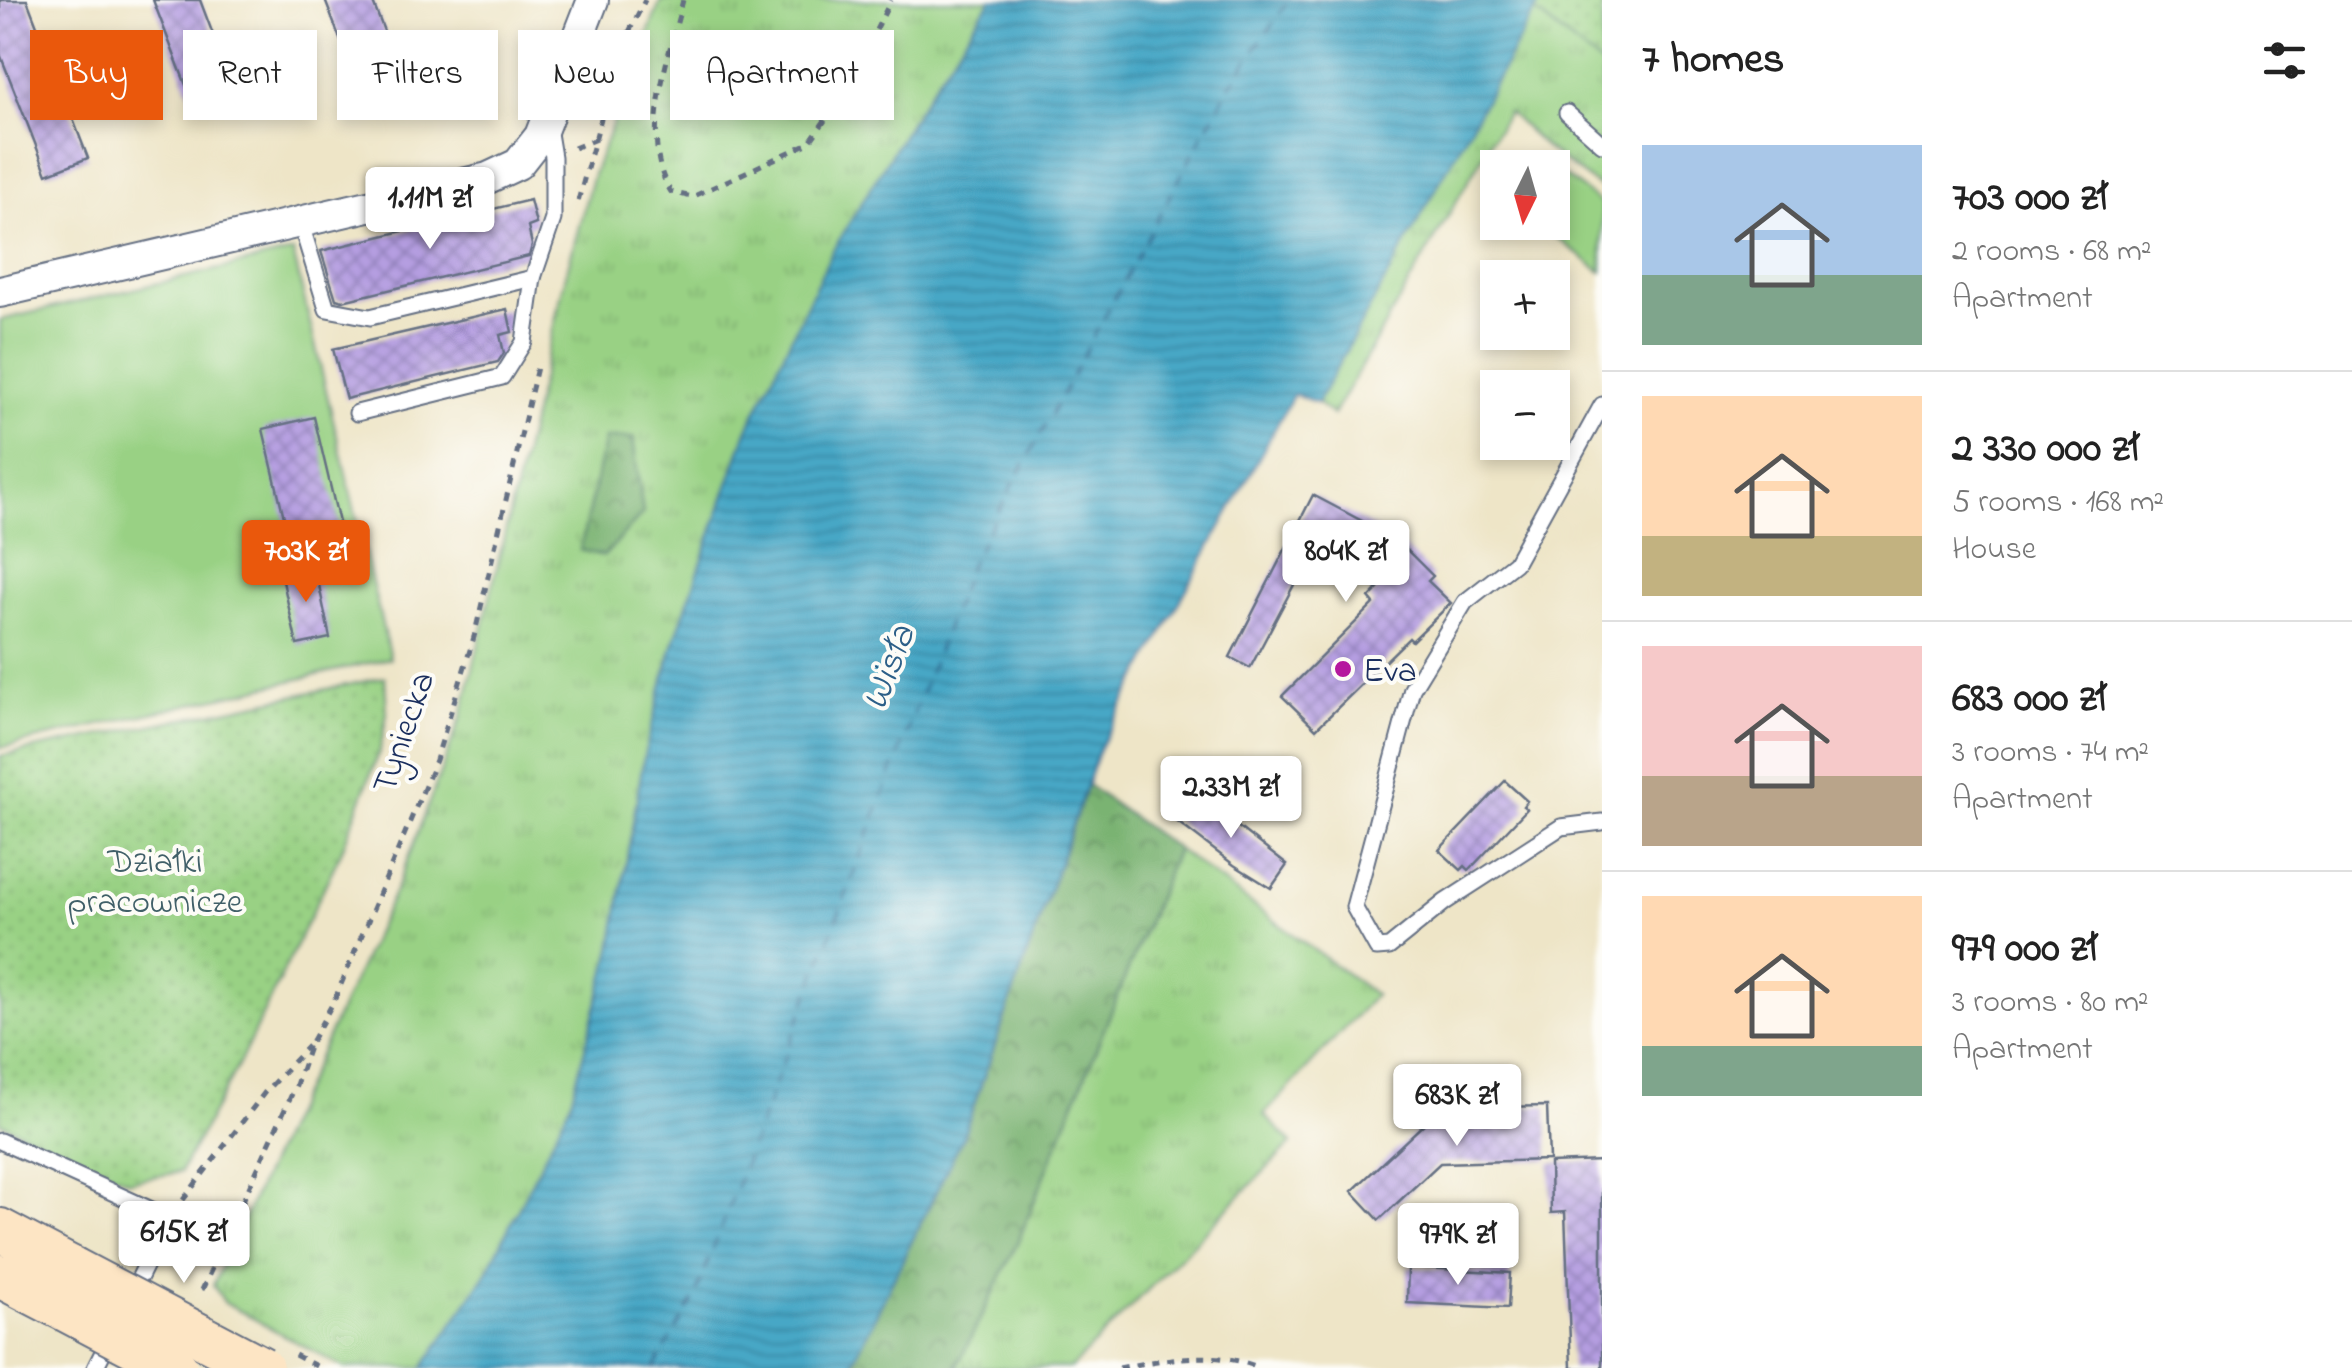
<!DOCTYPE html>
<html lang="en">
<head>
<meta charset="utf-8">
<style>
	body { margin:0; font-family:"Indie Flower",sans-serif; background:#f6f6f6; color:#222; height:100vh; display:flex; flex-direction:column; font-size:38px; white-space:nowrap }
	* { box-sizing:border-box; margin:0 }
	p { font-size:32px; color:#767676 }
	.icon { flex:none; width:55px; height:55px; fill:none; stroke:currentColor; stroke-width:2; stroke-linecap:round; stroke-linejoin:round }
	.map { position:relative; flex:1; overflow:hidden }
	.details { display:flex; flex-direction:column; background:#fff; width:750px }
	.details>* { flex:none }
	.top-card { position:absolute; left:30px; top:30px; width:950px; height:90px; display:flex; gap:20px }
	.needle { width:65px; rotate:185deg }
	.fabs { position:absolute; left:1480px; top:150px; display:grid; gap:20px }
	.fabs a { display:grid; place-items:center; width:90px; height:90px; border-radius:0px; background:#fff; box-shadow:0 5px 15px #0003; font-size:50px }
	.price { position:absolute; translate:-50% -85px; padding:0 22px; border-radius:10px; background:#fff; color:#222; font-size:32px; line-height:65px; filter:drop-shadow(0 2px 5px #0008) }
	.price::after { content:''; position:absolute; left:50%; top:60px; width:30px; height:22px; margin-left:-15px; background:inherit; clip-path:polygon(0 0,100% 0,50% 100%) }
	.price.on { background:#ea580c; color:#fff }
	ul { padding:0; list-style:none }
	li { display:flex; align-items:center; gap:30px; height:250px; padding:0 40px }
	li+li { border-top:2px solid #e0e0e0 }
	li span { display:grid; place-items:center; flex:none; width:280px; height:200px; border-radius:0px; color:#555 }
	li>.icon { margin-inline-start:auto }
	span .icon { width:120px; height:120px; fill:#fffc; stroke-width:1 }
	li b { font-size:42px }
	h2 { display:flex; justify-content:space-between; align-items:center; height:120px; padding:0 40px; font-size:42px }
	.tag { padding:0 35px; border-radius:0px; background:#fff; box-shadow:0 5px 15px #0003; font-size:35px; line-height:90px }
	.tag.on { background:#ea580c; color:#fff }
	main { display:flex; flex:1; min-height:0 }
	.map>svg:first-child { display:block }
</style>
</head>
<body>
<main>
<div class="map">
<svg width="1602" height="1368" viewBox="0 0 1602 1368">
	<defs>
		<pattern id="grass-tufts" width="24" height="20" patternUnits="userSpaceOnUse" patternTransform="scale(2.5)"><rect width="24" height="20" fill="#99d184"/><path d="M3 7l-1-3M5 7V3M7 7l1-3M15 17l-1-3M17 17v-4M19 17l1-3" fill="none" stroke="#83b474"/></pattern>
		<pattern id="forest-crowns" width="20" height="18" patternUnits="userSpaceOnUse" patternTransform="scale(2.5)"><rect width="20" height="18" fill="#7ab372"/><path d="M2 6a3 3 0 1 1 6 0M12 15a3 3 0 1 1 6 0" fill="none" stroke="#639261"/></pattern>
		<pattern id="park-dots" width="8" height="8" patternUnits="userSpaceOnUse" patternTransform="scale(2.5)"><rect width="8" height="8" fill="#99d184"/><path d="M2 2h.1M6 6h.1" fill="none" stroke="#83b474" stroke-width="1.8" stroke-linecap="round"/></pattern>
		<pattern id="water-rules" width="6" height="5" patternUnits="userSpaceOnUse" patternTransform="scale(2.5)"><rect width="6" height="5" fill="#47a7c6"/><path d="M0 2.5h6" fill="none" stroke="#3a88a4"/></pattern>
		<pattern id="building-cross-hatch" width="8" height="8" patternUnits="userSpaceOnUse" patternTransform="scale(2.5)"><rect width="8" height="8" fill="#b59ee1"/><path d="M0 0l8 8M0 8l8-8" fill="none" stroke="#9281ba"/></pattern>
	</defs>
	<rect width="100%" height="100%" fill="#fdfcf7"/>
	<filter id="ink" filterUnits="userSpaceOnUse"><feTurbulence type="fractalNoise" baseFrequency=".01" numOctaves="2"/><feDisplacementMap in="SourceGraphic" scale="20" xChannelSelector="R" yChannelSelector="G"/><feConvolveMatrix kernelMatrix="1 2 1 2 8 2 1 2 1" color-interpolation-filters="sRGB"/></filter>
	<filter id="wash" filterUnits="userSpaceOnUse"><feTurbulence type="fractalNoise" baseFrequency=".0048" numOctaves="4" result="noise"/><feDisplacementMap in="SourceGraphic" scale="40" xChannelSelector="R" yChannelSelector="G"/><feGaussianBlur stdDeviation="2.25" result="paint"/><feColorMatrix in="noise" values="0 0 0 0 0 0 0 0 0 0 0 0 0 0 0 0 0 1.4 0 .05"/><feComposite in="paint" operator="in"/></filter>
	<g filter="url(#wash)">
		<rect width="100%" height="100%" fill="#eee5c7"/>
		<g fill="url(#grass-tufts)" stroke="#5a8071" stroke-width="2.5">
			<path d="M661,0h330l-61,90 -97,160 -86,181 -74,214 -29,111 -32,193 -42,155 -84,170 -63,94h-79l-119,-65 -12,-18 186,-403 63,-167 104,-441 27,-100z"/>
			<path d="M1541,0h61v189l-55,-40 -39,-37 -175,303 -16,-12z"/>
			<path d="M1177,849l198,146 -111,120 28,28 -221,225h-115l61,-125z"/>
		</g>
		<g fill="url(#forest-crowns)" stroke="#4a7168" stroke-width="2.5">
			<path d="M605,438h28l10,75 -39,43 -24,-6z"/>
			<path d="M1087,785l90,64 -160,395 -61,124h-106l113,-232z"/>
		</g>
		<g fill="url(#park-dots)" stroke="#5a8071" stroke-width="2.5">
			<path d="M1541,0h61v66l-68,-55z"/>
			<path d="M385,677l2,37 -7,36 -39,102 -102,212 -59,108 -51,9 -129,-58v-367z"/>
		</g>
		<g fill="#99d184" stroke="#5a8071" stroke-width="2.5">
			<path d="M1565,176l37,28v68l-65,-49 15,-1 1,-30z"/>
			<path d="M293,252l97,406 -390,90v-428z"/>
		</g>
		<path fill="url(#water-rules)" stroke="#316b92" stroke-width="2.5" d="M991,0h550l-224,403 -23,-9 -195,355 -136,387 -113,232h-427l63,-94 84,-170 42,-155 32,-193 29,-111 74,-214 86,-181 97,-160z"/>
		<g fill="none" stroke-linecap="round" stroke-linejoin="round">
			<path stroke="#2d5f88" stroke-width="2.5" stroke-dasharray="12 10" stroke-linecap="butt" d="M654,1368l40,-69 276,-735 258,-475 61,-89"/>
		</g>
		<g id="blocks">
			<g fill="url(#building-cross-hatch)">
				<path d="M0,0h27l61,158 -41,16 -47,-120z"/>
				<path d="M153,0h47l31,82 -40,16z"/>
				<path d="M325,0h47l26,67 -41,16z"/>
				<path d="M530,200l6,24 -8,3 4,18 -3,11 -186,45 -7,-2 -15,-48z"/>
				<path d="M507,309l5,23 -12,3 4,18 -6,9 -152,37 -13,-50z"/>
				<path d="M314,417l28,118 -51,12 -28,-118z"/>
				<path d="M1313,495l83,44 37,37 -5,5 23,22 -39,38 -3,-3 -93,91 -34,-33 92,-92 -5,-6 9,-9 -64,-33 -14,27 -4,-2 -46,87 -20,-11z"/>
				<path d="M315,566l15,72 -33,7 -16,-73z"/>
				<path d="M1505,781l22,20 -4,5 4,3 -58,61 -4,-4 -4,4 -22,-20z"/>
				<path d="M1196,794l91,71 -16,23 -37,-23 -59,-45z"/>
				<path d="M1547,1106l2,54 -109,3 -61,57 -27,-29 89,-83z"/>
				<path d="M1602,1161v207h-31l-6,-156 -14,1 -1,-50z"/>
				<path d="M1408,1267l102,6 -2,35 -101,-5z"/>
			</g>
		</g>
	</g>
	<g filter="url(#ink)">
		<use href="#blocks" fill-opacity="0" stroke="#656f83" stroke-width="2.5"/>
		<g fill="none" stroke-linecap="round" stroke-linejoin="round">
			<defs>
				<g id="lane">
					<path d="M1567,113l35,31"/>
					<path d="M300,221l27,88 43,8 163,-39 20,-59v-62l-5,-30"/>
					<path d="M1602,405l-87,158 -50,39 -53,87 -58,218 23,41 12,-1 56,-45 116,-75 41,-5"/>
					<path d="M357,413l145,-36 22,-35 9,-64"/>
					<path d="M0,1141l169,77 -39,79"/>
					<path d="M95,1368l16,-32"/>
				</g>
				<path id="street" d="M0,292l488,-114 30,-14 22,-28 53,-136"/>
				<g id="secondary">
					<path d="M0,1230l72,38"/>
					<path d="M0,1276l54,28"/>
				</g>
			</defs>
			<use href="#lane" stroke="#656f83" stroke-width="19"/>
			<use href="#street" stroke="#656f83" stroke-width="34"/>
			<use href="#secondary" stroke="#656f83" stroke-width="46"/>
			<g stroke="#656f83" stroke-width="5" stroke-dasharray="8 8" stroke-linecap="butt">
				<path d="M683,0c-14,55 -45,141 -12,192l21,5 117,-54 36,-51 46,-92"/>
				<path d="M574,148l22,-9"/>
				<path d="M578,201l42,-151 25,-50"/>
				<path d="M183,1200l82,-108 43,-46"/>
				<path d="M202,1290l94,-205 14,-41 24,-43 102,-241 38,-123 63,-270"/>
				<path d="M1119,1368c44,-9 98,-19 141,0"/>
			</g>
			<use href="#lane" stroke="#fff" stroke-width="15"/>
			<use href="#street" stroke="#fff" stroke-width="30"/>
			<use href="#secondary" stroke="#fde5c4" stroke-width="42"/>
			<defs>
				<g id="secondary-bridge">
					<path d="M72,1268l190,100"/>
					<path d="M54,1304l122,64"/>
				</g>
			</defs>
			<use href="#secondary-bridge" stroke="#656f83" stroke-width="46" stroke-linecap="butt"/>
			<path stroke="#656f83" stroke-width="5" stroke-dasharray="8 8" stroke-linecap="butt" d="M295,1355l25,13"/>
			<use href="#secondary-bridge" stroke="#fde5c4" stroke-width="42"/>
		</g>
	</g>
	<circle fill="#b5179e" stroke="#fdfcf7" stroke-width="4" cx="1343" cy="669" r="10"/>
	<g text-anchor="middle" stroke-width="8" stroke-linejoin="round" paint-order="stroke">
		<g font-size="35" fill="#1b2f5e" stroke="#fdfcf7" text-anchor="start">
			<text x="1363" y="681">Eva</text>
		</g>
		<g font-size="35" fill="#1b2f5e" stroke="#fdfcf7">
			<text transform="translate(402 732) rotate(-71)" y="12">Tyniecka</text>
		</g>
		<g font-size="35" fill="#416069" stroke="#fdfcf7">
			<text x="155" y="872">Działki<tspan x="155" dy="40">pracownicze</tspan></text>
		</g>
		<g font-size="38" font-style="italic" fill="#2d5f88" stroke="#fdfcf7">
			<text transform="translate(887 667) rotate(-69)" y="13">Wisła</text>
		</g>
	</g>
</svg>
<div class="fabs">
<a><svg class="needle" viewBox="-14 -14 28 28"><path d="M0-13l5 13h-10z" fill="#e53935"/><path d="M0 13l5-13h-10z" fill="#767676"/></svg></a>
<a>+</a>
<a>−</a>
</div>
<b class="price" style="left:430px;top:252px">1.11M zł</b>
<b class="price on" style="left:306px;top:605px">703K zł</b>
<b class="price" style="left:1346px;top:605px">804K zł</b>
<b class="price" style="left:1231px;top:841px">2.33M zł</b>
<b class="price" style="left:1457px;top:1149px">683K zł</b>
<b class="price" style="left:184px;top:1286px">615K zł</b>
<b class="price" style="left:1458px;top:1288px">979K zł</b>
<div class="top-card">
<a class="tag on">Buy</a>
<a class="tag">Rent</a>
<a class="tag">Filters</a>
<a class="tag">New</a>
<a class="tag">Apartment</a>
</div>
</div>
<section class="details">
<h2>7 homes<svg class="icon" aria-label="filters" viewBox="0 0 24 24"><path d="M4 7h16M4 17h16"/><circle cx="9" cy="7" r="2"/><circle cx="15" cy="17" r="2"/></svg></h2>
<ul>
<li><span style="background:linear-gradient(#a9c7e8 65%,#7fa58c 0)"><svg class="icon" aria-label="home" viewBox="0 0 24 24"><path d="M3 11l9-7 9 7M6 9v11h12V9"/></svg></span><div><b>703 000 zł</b><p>2 rooms · 68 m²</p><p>Apartment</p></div></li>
<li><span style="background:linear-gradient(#ffd9b3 70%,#c2b280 0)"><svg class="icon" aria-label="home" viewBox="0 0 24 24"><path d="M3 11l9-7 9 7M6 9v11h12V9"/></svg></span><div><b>2 330 000 zł</b><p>5 rooms · 168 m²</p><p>House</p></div></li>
<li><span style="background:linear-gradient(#f6c9c9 65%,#b9a48a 0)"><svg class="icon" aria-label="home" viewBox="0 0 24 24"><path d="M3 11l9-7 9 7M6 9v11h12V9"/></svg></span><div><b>683 000 zł</b><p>3 rooms · 74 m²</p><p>Apartment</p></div></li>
<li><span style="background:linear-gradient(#ffd9b3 75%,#7fa58c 0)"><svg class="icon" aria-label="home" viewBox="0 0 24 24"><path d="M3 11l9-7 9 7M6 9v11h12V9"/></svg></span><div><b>979 000 zł</b><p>3 rooms · 80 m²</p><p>Apartment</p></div></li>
</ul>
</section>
</main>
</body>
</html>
